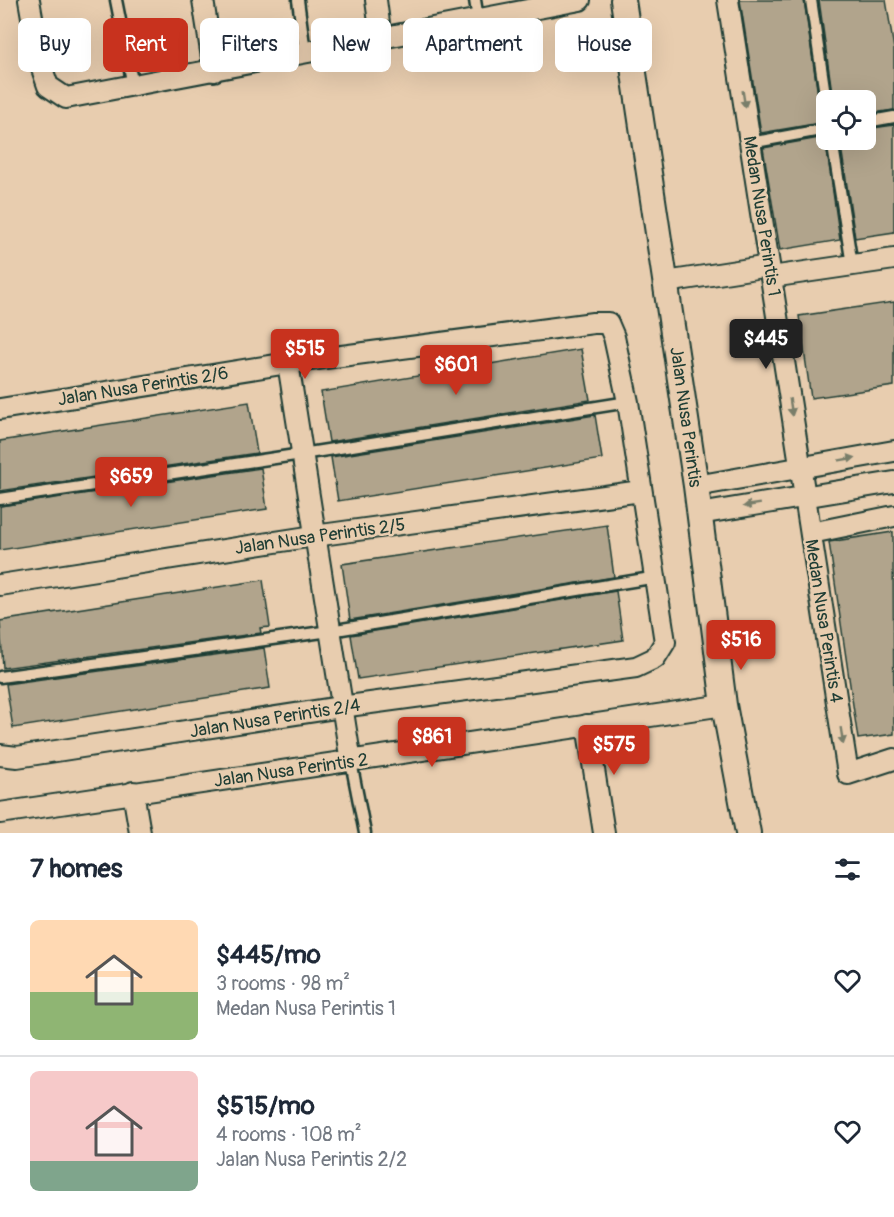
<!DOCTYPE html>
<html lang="en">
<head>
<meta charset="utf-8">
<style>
	body { margin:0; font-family:Pangolin,sans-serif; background:#f2f2f3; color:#1f2937; height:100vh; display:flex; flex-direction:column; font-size:22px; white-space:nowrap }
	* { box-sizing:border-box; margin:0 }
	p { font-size:20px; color:#747a83 }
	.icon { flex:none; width:33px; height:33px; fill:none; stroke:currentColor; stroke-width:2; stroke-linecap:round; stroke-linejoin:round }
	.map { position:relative; height:833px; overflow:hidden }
	.panel { display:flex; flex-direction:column; background:#fff; flex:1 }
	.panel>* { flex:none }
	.banner { position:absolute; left:18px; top:18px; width:858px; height:54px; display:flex; gap:12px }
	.tools { position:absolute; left:816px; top:90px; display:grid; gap:12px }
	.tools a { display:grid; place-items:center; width:60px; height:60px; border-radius:9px; background:#fff; box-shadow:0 6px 24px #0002; font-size:30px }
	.price { position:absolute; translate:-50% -51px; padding:0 14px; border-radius:6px; background:#c8321e; color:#fff; font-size:20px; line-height:39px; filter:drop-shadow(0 2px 3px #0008) }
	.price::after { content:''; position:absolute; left:50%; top:36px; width:18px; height:14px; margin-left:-9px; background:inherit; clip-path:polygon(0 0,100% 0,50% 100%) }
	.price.active { background:#222; color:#fff }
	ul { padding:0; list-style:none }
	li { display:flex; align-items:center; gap:18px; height:150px; padding:0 30px }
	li+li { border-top:2px solid #e0e1e3 }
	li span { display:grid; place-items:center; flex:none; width:168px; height:120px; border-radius:9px; color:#555 }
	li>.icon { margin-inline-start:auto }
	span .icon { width:72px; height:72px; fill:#fffc; stroke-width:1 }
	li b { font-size:26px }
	h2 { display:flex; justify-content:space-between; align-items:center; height:72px; padding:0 30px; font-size:26px }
	.chip { padding:0 21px; border-radius:9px; background:#fff; box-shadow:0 6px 24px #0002; font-size:21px; line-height:54px }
	.chip.active { background:#c8321e; color:#fff }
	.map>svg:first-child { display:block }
</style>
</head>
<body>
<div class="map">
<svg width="894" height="833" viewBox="0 0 894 833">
	<rect width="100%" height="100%" fill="#e8cdaf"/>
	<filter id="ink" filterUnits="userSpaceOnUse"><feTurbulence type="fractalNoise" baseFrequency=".0167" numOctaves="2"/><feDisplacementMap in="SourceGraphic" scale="12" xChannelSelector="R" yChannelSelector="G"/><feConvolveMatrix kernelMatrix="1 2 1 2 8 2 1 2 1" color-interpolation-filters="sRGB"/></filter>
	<g filter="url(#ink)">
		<g fill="#b1a48c" stroke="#1f3d34" stroke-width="1.5">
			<path d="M740,0h64l15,102 2,4 5,2v14l-65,11z"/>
			<path d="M819,0h67l8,49v61l-28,4v-14h-33z"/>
			<path d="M894,125v107l-39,6 -15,-98h26v-11z"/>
			<path d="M825,137l15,103 -60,10 -17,-102z"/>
			<path d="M894,302v84l-83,12 -12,-82z"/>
			<path d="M581,349l9,51 -261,42 -8,-50z"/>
			<path d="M249,402l8,51 -257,38v-50z"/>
			<path d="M595,415l7,44 -264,42 -7,-44z"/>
			<path d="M261,468l6,41 -267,41v-44z"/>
			<path d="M607,525l7,52 -264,43 -8,-56z"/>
			<path d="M893,532l1,202 -36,5 -29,-197z"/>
			<path d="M263,580l7,47 -10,1 1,5 -258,35 -3,-47z"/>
			<path d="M616,591l7,49 -265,39 -7,-44z"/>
			<path d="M264,648l6,40 -257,40 -7,-44z"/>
		</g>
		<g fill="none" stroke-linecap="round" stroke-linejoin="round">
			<defs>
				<g id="service">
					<path d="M116,0l17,86"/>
					<path d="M298,0l7,52"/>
					<path d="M475,0l3,19"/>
					<path d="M811,0l15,101"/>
					<path d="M866,122l28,-5"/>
					<path d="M832,140l20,125"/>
					<path d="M750,143l76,-14"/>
					<path d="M0,499l302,-45 326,-52"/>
					<path d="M0,677l330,-46 327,-54"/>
					<path d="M351,762l14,71"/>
				</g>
				<g id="minor">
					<path d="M29,0l11,63 8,23 18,12 514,-98"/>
					<path d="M203,0l11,71"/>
					<path d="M376,0l5,38"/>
					<path d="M728,0l120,774 46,-15"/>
					<path d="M771,277l123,-18"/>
					<path d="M666,282l103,-16"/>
					<path d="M288,363l63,399"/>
					<path d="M0,409l288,-46 305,-40h15l6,14 14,65 37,240 -10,16 -19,9 -295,40 -324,50 -17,-2"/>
					<path d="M696,486l198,-35"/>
					<path d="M699,514l195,-32"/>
					<path d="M811,533l83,-17"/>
					<path d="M0,585l314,-49 327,-45"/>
					<path d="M587,725l17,108"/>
					<path d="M133,792l7,41"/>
					<path d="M0,813l724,-108"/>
				</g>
				<path id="tertiary" d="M623,0l73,486 28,219 24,128"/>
			</defs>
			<use href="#service" stroke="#1f3d34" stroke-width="15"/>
			<use href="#minor" stroke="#1f3d34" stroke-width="24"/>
			<use href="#tertiary" stroke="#1f3d34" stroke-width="28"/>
			<use href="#service" stroke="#e8cdaf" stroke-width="10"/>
			<use href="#minor" stroke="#e8cdaf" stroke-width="20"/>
			<use href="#tertiary" stroke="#e8cdaf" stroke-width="24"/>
		</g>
		<defs><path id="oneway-solid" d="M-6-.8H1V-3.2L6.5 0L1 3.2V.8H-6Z" transform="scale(1.5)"/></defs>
		<g fill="#797e6b">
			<use href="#oneway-solid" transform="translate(744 99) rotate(81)"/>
			<use href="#oneway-solid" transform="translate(791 407) rotate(81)"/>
			<use href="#oneway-solid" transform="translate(847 459) rotate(-10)"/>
			<use href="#oneway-solid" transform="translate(752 505) rotate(171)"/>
			<use href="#oneway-solid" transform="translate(842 736) rotate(81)"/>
		</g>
	</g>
	<g text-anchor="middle" stroke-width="5" stroke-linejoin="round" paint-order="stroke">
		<g font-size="18" fill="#1f3d34" stroke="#e8cdaf">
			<text transform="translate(762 216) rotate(81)" y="6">Medan Nusa Perintis 1</text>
			<text transform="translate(143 386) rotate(-9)" y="6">Jalan Nusa Perintis 2/6</text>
			<text transform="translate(686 417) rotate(82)" y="6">Jalan Nusa Perintis</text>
			<text transform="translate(320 536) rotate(-8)" y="6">Jalan Nusa Perintis 2/5</text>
			<text transform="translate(824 621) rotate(81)" y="6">Medan Nusa Perintis 4</text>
			<text transform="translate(275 718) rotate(-9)" y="6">Jalan Nusa Perintis 2/4</text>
			<text transform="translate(291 770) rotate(-8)" y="6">Jalan Nusa Perintis 2</text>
		</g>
	</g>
</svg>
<div class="tools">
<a><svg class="icon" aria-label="locate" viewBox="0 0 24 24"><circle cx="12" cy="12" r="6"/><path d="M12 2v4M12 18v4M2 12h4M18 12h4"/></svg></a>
</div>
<b class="price active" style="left:766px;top:370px">$445</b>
<b class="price" style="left:305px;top:380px">$515</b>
<b class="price" style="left:456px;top:396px">$601</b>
<b class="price" style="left:131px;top:508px">$659</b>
<b class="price" style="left:741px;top:671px">$516</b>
<b class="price" style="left:432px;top:768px">$861</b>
<b class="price" style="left:614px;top:776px">$575</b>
<div class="banner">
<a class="chip">Buy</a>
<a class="chip active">Rent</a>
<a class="chip">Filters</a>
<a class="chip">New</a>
<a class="chip">Apartment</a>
<a class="chip">House</a>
</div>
</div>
<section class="panel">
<h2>7 homes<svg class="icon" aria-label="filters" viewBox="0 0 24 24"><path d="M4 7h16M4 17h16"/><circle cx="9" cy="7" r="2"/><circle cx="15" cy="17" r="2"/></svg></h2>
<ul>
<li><span style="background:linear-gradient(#ffd9b3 60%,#8fb573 0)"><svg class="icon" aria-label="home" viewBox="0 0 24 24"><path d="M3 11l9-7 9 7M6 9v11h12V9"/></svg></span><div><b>$445/mo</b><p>3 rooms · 98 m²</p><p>Medan Nusa Perintis 1</p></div><svg class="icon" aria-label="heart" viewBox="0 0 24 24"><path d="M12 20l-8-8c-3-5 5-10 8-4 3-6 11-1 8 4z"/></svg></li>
<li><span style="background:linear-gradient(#f6c9c9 75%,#7fa58c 0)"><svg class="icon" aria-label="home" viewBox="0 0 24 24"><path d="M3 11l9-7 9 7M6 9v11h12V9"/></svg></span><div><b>$515/mo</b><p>4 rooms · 108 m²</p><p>Jalan Nusa Perintis 2/2</p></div><svg class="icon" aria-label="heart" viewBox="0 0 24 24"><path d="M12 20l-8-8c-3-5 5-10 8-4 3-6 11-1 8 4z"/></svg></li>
</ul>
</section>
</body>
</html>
